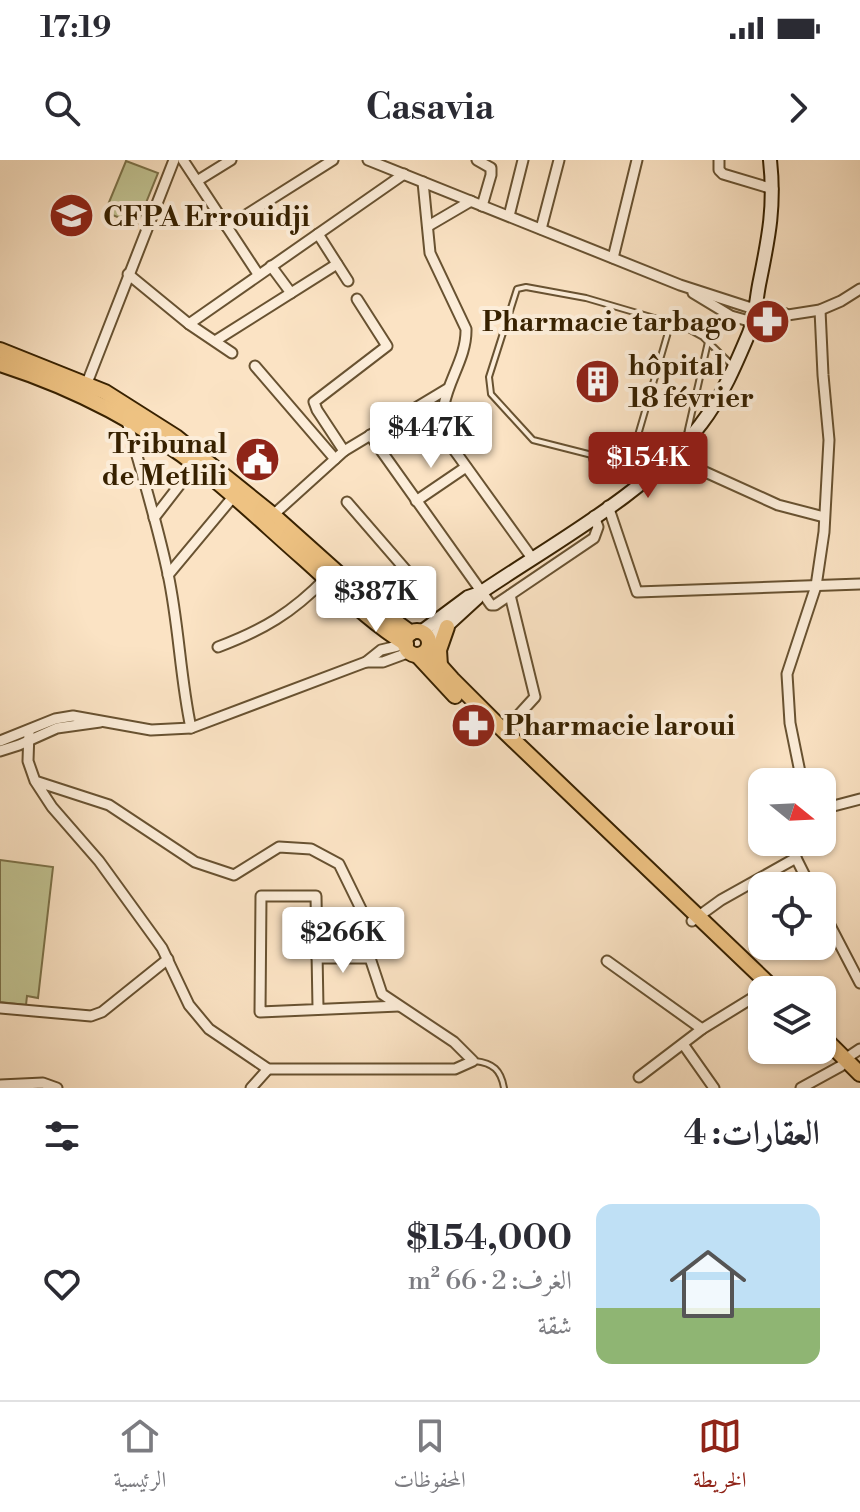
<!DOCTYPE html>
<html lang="ar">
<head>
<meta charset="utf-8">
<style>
	body { margin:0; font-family:"Libre Bodoni",Amiri,serif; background:#f7f7f7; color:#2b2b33; direction:rtl; height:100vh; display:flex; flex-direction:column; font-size:30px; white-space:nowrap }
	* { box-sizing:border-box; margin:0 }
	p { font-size:26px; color:#7c7c81 }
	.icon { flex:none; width:44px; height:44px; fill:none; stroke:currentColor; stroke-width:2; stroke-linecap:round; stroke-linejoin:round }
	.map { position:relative; height:928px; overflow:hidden; direction:ltr }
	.sheet { display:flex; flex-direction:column; background:#fff; flex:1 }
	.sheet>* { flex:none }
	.needle { width:52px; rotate:108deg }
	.buttons { position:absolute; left:748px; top:608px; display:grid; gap:16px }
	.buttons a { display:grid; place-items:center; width:88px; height:88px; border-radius:16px; background:#fff; box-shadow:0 2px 6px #0004; font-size:40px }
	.price { position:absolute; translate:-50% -68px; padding:0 18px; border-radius:8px; background:#fff; color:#222; font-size:26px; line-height:52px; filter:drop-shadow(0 2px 4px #0008) }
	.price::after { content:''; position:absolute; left:50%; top:48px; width:24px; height:18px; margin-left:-12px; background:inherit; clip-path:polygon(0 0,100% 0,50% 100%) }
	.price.selected { background:#8f2418; color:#fff }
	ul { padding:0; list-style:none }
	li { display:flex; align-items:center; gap:24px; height:200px; padding:0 40px }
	li span { display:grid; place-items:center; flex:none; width:224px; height:160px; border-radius:16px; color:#555 }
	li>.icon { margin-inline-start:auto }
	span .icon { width:96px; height:96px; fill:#fffc; stroke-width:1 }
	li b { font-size:34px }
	h2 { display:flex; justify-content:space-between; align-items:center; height:96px; padding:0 40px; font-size:34px }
	.status { display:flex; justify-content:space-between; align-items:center; height:56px; padding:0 40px; background:#fff; direction:ltr }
	.status svg { height:22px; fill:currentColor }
	header { display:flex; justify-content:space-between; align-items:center; height:104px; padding:0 40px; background:#fff; font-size:36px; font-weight:800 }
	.menu { display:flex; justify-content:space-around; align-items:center; height:112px; border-top:2px solid #e1e1e2; background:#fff; font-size:22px; color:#7c7c81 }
	.menu a { display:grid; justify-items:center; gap:4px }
	.menu .selected { color:#8f2418 }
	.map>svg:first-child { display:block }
</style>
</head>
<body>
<div class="status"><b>17:19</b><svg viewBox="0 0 49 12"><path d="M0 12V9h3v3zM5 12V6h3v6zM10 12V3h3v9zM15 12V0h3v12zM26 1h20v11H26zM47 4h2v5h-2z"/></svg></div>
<header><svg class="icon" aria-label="forward" viewBox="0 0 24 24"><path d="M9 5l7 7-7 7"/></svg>Casavia<svg class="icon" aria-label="search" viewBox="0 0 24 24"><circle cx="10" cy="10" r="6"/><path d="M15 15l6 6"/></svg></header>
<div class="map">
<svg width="860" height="928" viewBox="0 0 860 928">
	<rect width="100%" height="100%" fill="#fbe3c4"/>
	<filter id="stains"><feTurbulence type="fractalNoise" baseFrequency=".0025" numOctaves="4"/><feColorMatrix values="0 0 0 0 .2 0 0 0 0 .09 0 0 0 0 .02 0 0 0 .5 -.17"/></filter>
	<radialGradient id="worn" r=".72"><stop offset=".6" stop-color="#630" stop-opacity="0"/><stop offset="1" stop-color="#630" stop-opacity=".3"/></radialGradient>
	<g fill="#c1c392" stroke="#7c7249" stroke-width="2">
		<path d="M126,1l32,12 -21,52 -32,-13z"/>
		<path d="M0,700l53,7 -15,131 -11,-2 -1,9 -26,-3z"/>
	</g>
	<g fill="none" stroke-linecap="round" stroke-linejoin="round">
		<defs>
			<g id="lane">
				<path d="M687,274l21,-92"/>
				<circle cx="608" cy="296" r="16"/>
				<path d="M636,282l35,-120"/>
				<path d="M623,290c22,-13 35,-12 59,-7"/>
				<path d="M592,295l-59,-15 -42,-46 -2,-17 28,-88 9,-2 60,11 99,29 18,10 30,29"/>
				<path d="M475,901c18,2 26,9 29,27"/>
			</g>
			<g id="street">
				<path d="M183,0l75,114"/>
				<path d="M368,0l312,125 68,22 38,7"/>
				<path d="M477,0l14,8v7l-9,31"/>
				<path d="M719,0v10l4,4 50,15"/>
				<path d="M197,21l34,-21"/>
				<path d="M423,22l7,71 36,76c1,39 -35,67 -19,111l85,118"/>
				<path d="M509,56l14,-56"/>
				<path d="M430,65l41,-24"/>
				<path d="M227,67l106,-67"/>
				<path d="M541,69l18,-69"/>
				<path d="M318,74l30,47"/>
				<path d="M613,98l24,-98"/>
				<path d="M271,106l20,27"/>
				<path d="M128,114l61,50 43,29"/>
				<path d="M693,133l38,23 18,5 71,-11 21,-9 19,-12"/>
				<path d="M189,164l215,-150"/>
				<path d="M215,181l122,-77"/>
				<path d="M255,206l80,93"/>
				<path d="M85,228l89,-228"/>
				<path d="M126,258c15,52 31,104 42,156 11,51 12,103 23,154"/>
				<path d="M370,275l121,170h4l99,-67 4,-11 -4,-11"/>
				<path d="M344,291l-27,-41 -3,-8 73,-56 -30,-47"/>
				<path d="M672,297l106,48 46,12"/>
				<path d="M416,341l50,-34"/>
				<path d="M347,342l71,82 1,10 -26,28"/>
				<path d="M608,346l29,86 223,-8"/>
				<path d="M272,356l72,-65 103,-62"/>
				<path d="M154,358l41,-53"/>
				<path d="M168,415l65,-78"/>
				<path d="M218,487c45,-17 74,-34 108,-69"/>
				<path d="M366,502h17l27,-10"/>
				<path d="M29,571l-1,30 7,20 17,26 47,54 63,87 27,57 20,24 59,40h187l18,-8 -19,-19 -72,-48 -12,-36 -8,-47 -23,-47 -28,-15 -32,-2 -45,28 -39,-13 -86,-57 -74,-24"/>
				<path d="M504,571l31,-34 -25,-102"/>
				<path d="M0,581l55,-22 18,-3 78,14 40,-2 175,-66 15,-12 25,-6"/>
				<path d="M0,591l19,-6 38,-17 43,-6"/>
				<path d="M802,622l-12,-59 -3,-49 29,-88 8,-54 5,-92 -6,-65 -3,-65"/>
				<path d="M822,649l38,-10"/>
				<path d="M793,682l3,16 14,28"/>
				<path d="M822,750l38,73"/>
				<path d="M692,761l29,-21 75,-42"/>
				<path d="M317,798h53"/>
				<path d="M607,801l95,68"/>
				<path d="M0,848l91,8 11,-4 66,-53"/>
				<path d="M318,848l-2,-112h-55l-1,116 139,-6"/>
				<path d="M683,884l31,44"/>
				<path d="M845,899l15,-10"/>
				<path d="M639,917l63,-48 60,-37"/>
				<path d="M0,925l43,-2 14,5"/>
				<path d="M251,928l17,-19"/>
				<path d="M801,928l40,-22"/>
			</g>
			<g id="secondary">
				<path d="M421,472l47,-35 12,-4c69,-47 172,-103 221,-169 21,-27 35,-60 48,-91 7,-17 7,-35 11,-53 9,-44 15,-75 10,-120"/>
				<path d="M429,482l48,-44"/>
			</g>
			<g id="primary">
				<path d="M0,190l105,42 71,45 97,78 105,94 33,24"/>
				<path d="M0,204c75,24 143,59 205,108 34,27 65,57 97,85 33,29 66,64 104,87"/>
				<circle cx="417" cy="483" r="12"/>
				<path d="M427,491l25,28 52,52 271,259"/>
				<path d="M417,495l38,41"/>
				<path d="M440,506l-1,-16 8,-23"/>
				<path d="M822,876l38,38"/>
			</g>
		</defs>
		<use href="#lane" stroke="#685231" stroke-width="8"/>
		<use href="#street" stroke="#685231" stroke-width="13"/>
		<use href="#secondary" stroke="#372100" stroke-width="16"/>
		<use href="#primary" stroke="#372100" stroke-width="18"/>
		<use href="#lane" stroke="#fcedd9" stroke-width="4"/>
		<use href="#street" stroke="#fcedd9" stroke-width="9"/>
		<use href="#secondary" stroke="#fcedd9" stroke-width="12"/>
		<use href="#primary" stroke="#eec282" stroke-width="14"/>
	</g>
	<defs>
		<symbol id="university-disc" viewBox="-11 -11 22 22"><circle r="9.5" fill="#8f2418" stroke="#fcedd9"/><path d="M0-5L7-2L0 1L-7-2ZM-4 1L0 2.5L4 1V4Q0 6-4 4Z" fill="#fff"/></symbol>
		<symbol id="pharmacy-disc" viewBox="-11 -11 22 22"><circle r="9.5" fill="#8f2418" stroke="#fcedd9"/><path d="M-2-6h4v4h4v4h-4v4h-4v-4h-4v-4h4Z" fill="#fff"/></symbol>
		<symbol id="building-disc" viewBox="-11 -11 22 22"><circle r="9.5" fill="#8f2418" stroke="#fcedd9"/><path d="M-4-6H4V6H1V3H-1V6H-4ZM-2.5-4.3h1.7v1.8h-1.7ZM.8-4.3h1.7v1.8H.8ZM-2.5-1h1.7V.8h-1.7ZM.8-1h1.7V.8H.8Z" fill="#fff"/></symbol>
		<symbol id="civic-disc" viewBox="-11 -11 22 22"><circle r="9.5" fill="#8f2418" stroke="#fcedd9"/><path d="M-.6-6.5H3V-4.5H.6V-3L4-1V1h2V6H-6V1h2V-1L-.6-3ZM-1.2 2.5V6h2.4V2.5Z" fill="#fff"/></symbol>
	</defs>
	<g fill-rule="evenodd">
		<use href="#university-disc" x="46" y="30" width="51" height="51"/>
		<use href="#pharmacy-disc" x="742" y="136" width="51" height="51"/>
		<use href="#building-disc" x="572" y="196" width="51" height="51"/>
		<use href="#civic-disc" x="232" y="274" width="51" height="51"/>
		<use href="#pharmacy-disc" x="448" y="540" width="51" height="51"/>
	</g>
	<g text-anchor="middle" stroke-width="8" stroke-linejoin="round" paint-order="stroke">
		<g font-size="28" font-weight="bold" fill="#372100" stroke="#fcedd9" text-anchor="start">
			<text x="103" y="66">CFPA Errouidji</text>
			<text x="737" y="171" text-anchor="end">Pharmacie tarbago</text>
			<text x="628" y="215">hôpital<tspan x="628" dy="32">18 février</tspan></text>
			<text x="227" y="293" text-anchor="end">Tribunal<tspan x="227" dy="32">de Metlili</tspan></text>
			<text x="504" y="575">Pharmacie laroui</text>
		</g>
	</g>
	<rect width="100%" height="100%" filter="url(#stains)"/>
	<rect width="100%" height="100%" fill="url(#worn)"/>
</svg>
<div class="buttons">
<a><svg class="needle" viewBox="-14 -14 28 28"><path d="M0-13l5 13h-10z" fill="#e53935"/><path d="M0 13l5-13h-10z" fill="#7c7c81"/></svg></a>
<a><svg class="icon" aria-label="locate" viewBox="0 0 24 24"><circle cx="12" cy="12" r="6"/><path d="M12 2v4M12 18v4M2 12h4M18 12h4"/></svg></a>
<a><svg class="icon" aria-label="layers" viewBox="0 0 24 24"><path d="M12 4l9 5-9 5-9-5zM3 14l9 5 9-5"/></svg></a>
</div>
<b class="price" style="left:431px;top:310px">$447K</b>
<b class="price selected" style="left:648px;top:340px">$154K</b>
<b class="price" style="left:376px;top:474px">$387K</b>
<b class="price" style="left:343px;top:815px">$266K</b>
</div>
<section class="sheet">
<h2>العقارات: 4<svg class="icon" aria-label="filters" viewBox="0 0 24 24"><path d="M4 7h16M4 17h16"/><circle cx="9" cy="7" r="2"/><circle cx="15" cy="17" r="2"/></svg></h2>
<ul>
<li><span style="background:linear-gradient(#bfe0f5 65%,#8fb573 0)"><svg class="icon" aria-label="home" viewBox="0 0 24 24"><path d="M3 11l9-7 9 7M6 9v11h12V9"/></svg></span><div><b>$154,000</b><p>الغرف: 2 · 66 m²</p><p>شقة</p></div><svg class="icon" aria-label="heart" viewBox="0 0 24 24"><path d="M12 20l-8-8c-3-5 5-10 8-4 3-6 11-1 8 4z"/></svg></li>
</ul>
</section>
<nav class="menu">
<a class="selected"><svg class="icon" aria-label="map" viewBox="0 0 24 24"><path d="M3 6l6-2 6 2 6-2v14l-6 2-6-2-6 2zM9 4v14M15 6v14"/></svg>الخريطة</a>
<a><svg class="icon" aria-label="saved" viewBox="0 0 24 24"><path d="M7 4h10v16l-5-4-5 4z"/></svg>المحفوظات</a>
<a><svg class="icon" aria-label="home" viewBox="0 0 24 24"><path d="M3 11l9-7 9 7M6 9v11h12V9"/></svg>الرئيسية</a>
</nav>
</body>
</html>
